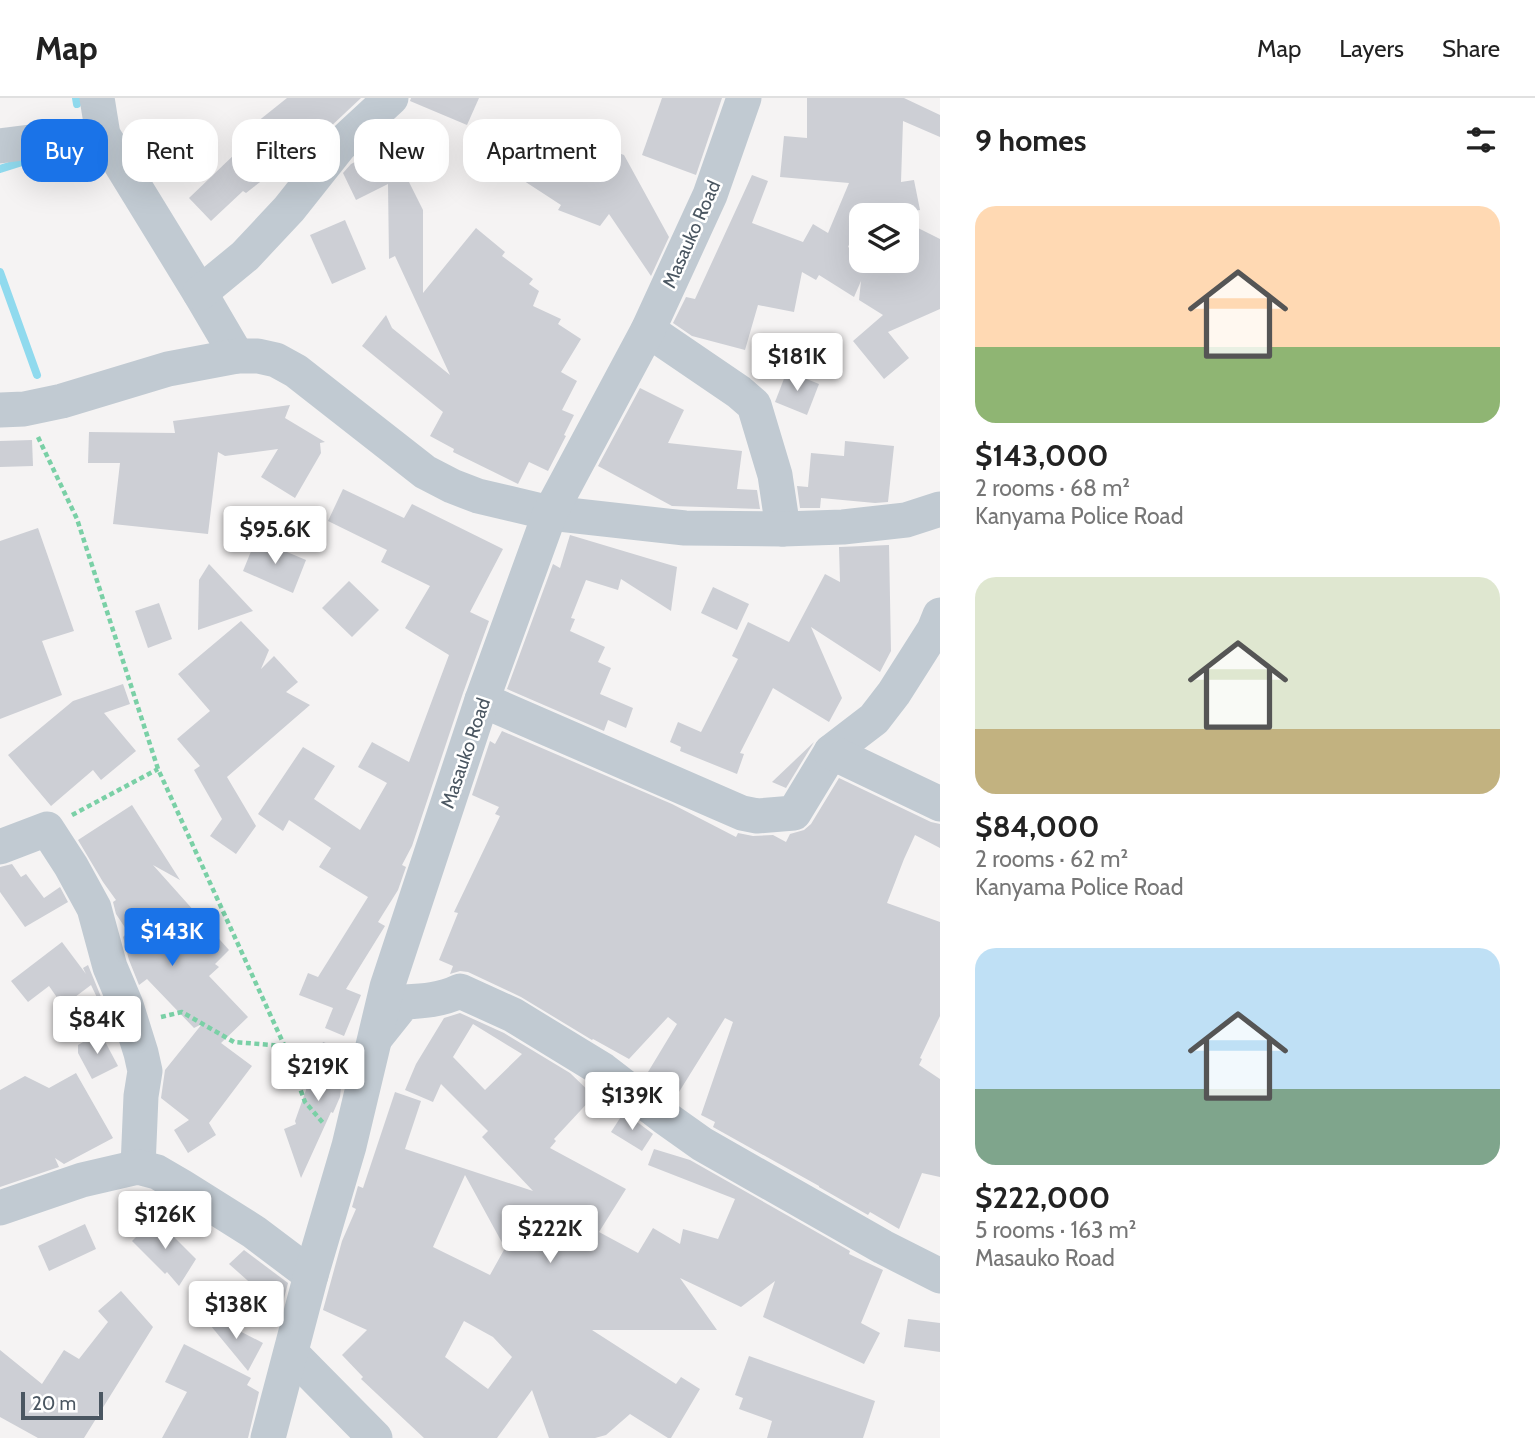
<!DOCTYPE html>
<html lang="en">
<head>
<meta charset="utf-8">
<style>
	body { margin:0; font-family:Cabin,sans-serif; background:#f2f2f2; color:#222; height:100vh; display:flex; flex-direction:column; font-size:26px; white-space:nowrap }
	* { box-sizing:border-box; margin:0 }
	p { font-size:23px; color:#767676 }
	.icon { flex:none; width:38px; height:38px; fill:none; stroke:currentColor; stroke-width:2; stroke-linecap:round; stroke-linejoin:round }
	.map { position:relative; flex:1; overflow:hidden }
	.drawer { display:flex; flex-direction:column; background:#fff; width:595px }
	.drawer>* { flex:none }
	.banner { position:absolute; left:21px; top:21px; width:665px; height:63px; display:flex; gap:14px }
	.buttons { position:absolute; left:849px; top:105px; display:grid; gap:14px }
	.buttons a { display:grid; place-items:center; width:70px; height:70px; border-radius:14px; background:#fff; box-shadow:0 7px 28px #0002; font-size:35px }
	.scale { position:absolute; left:21px; bottom:18px; width:82px; box-sizing:border-box; padding-left:7px; border:4px solid #4a5661; border-top:0; font-size:19px; line-height:24px; white-space:nowrap; color:#4a5661; -webkit-text-stroke:5px #fff; paint-order:stroke }
	.price { position:absolute; translate:-50% -60px; padding:0 16px; border-radius:7px; background:#fff; color:#222; font-size:23px; line-height:46px; filter:drop-shadow(0 2px 4px #0008) }
	.price::after { content:''; position:absolute; left:50%; top:42px; width:21px; height:16px; margin-left:-10px; background:inherit; clip-path:polygon(0 0,100% 0,50% 100%) }
	.price.selected { background:#1a73e8; color:#fff }
	ul { padding:0; list-style:none }
	li { display:grid; align-content:center; gap:14px; height:371px; padding:0 35px }
	li span { display:grid; place-items:center; height:217px; border-radius:21px; color:#555 }
	li>.icon { margin-inline-start:auto }
	span .icon { width:126px; height:126px; fill:#fffc; stroke-width:1 }
	li b { font-size:30px }
	h2 { display:flex; justify-content:space-between; align-items:center; height:84px; padding:0 35px; font-size:30px }
	.chip { padding:0 24px; border-radius:21px; background:#fff; box-shadow:0 7px 28px #0002; font-size:24px; line-height:63px }
	.chip.selected { background:#1a73e8; color:#fff }
	header { display:flex; align-items:center; gap:42px; box-sizing:border-box; height:98px; padding:0 35px; background:#fff; border-bottom:2px solid #e0e0e0 }
	header strong { font-size:33px }
	nav { display:flex; gap:38px; margin-inline-start:auto; font-size:24px }
	main { display:flex; flex:1; min-height:0 }
	.map>svg:first-child { display:block }
</style>
</head>
<body>
<header>
<strong>Map</strong>
<nav><a>Map</a><a>Layers</a><a>Share</a></nav>
</header>
<main>
<div class="map">
<svg width="940" height="1340" viewBox="0 0 940 1340">
	<rect width="100%" height="100%" fill="#f5f3f3"/>
	<g fill="none" stroke-linecap="round" stroke-linejoin="round">
		<g stroke="#90daee" stroke-width="8">
			<path d="M76,0l1,6"/>
			<path d="M0,71l38,-12"/>
			<path d="M0,174l37,103"/>
		</g>
	</g>
	<g fill="#cdcfd5" fill-rule="evenodd">
		<path d="M287,0h74l-34,32 -81,63 -3,-2 -32,30 -22,-23 73,-70 -5,-6z"/>
		<path d="M411,0h68l-12,27 -57,-24z"/>
		<path d="M662,0h60l-26,77 -54,-20z"/>
		<path d="M807,0h97l36,17v22l-37,-16 -2,61 13,-2 6,30 -32,5h-27l-13,32 13,8v6h45v-39l34,17v70l-52,23 21,26 -25,21 -31,-38 30,-26 -24,-15 2,-19 -7,16 -35,-22 -3,5 -14,-8 -8,40 -36,-7 -13,45 -53,-14 -19,-13 13,-26 9,2 57,-124 16,6 -16,42 51,19 10,-18 15,9 21,-50 -69,-6 4,-41 23,2z"/>
		<path d="M516,39l63,41 20,-32 25,9 45,82 -18,39 -42,-62 -9,12 -42,-16 3,-5 -63,-41z"/>
		<path d="M388,42l35,70v83l53,-65 29,24 -3,4 31,23 -4,5 10,7 -6,15 28,13 -3,5 23,15 -20,33 16,9 -15,29 12,5 -10,20 2,1 -18,35 -19,-9 -11,22 -65,-32 1,-3 -24,-13 13,-24 -81,-66 24,-31 6,13 58,47 -55,-119 -6,3 -1,-75 -32,16 -13,-27 8,-9 37,-19z"/>
		<path d="M345,122l21,49 -34,15 -22,-49z"/>
		<path d="M787,273l32,13 -12,31 -32,-13z"/>
		<path d="M640,290l44,22 -16,33 74,8 -5,38 20,1 3,19 -88,-3 -74,-40z"/>
		<path d="M290,307l-5,13 40,24 -5,1 1,10 -26,45 -34,-21 17,-28 -53,7 -7,-4 -10,82 -95,-10 7,-61h-32l1,-31 86,1 -2,-12z"/>
		<path d="M32,342l1,26 -33,1v-26z"/>
		<path d="M845,343l49,5 -6,56 -13,1 -54,-5 -1,10h-20l-3,-22 11,1 3,-34 33,3z"/>
		<path d="M343,391l61,29 8,-14 91,45 -33,63 19,9 -26,72 -51,153 -10,19 4,2 -8,23 -20,32 7,4 -39,63 15,6 -17,41 -19,-8 8,-20 -34,-13 9,-22 10,4 50,-80 -49,-30 12,-19 -42,-28 -6,11 -25,-17 45,-67 32,19 -21,33 46,31 27,-47 -29,-16 14,-25 37,20 40,-107 -44,-27 25,-42 -49,-24 6,-12 -59,-29z"/>
		<path d="M38,430l36,103 -32,10 20,54 -62,24v-178z"/>
		<path d="M570,437l107,32 -6,44 -50,-32 -3,11 -32,-10 -15,38 4,1 -5,12 35,16 -7,15 13,6 -11,26 33,14 -7,20 -18,-8 -4,11 -97,-42 46,-125 7,4z"/>
		<path d="M256,441l50,21 -13,33 -50,-22z"/>
		<path d="M889,447l2,106 -11,21 -69,-45 31,71 -13,24 -56,-34 -33,65 4,1 -7,20 -57,-23 1,-4 -11,-5 8,-20 23,10 37,-73 -6,-3 16,-34 41,20 36,-68 15,8 -1,-35z"/>
		<path d="M209,466l44,47 -55,19 1,-50z"/>
		<path d="M349,483l30,29 -27,27 -30,-29z"/>
		<path d="M713,489l36,17 -12,26 -36,-17z"/>
		<path d="M159,505l13,36 -24,9 -13,-37z"/>
		<path d="M241,523l28,29 -8,19 13,-13 24,26 -12,10 24,13 -83,72 29,49 -20,28 -26,-18 12,-17 -28,-49 6,-4 -23,-27 33,-28 -32,-37z"/>
		<path d="M123,586l7,20 -26,9 32,38 -35,29 -8,-10 -42,36 -43,-51 65,-54z"/>
		<path d="M502,633l170,73 64,33 2,-4 15,3 20,-1 13,7 4,-8 14,-4 7,-6 28,-46 92,44 9,2v24l-25,-13 -11,24 -17,44 53,19v94l-20,42 2,1 -3,6 21,14v98l-18,-4 -23,56 -29,-17 -2,3 -49,-28v-1l-106,-59 2,-5 -14,-7 32,-93 -8,-4 -51,82 -29,-23 32,-53 -9,-7 -39,42 -36,-20 -1,1 -71,-43 -53,-25 -8,-1 -10,3 3,-8 -14,-6 19,-47 -4,-1 46,-96 -5,-2 4,-7 -27,-12 18,-54 5,3z"/>
		<path d="M814,644l-28,46 -14,-6z"/>
		<path d="M132,707l48,75 -27,-15 76,85 -14,14 4,3 -10,9 39,41 -27,26 31,23 -43,57 7,12 -28,18 -14,-23 15,-10 -28,-22 4,-28 37,-46 -8,4 -47,-49 -8,6 -10,-25 -6,-23 5,-5 -12,-18 -3,-12 3,-2 -13,-18 -25,-42z"/>
		<path d="M12,766l9,13 5,-3 18,24 16,-11 8,15 -43,25 -25,-35v-25z"/>
		<path d="M62,844l24,32 -3,-6 5,-3 18,44 -3,1 -12,-25 -28,21 -14,-20 -21,16 -17,-21z"/>
		<path d="M460,915l44,20 66,40 24,23 -40,43 2,2 -6,7 76,41 -27,43 39,21 15,-25 27,16 3,-15 35,10 17,-40 -87,-34 6,-16 36,11 160,91 -1,3 34,16 -22,53 19,10 -16,31 -101,-47 12,-36 -34,26 -61,-29 37,52h-125l84,54 5,-7 19,12 -29,49h-3l-38,-24 -24,21 -11,3h-46l-17,-48 -35,48h-73l-63,-59 2,-2 -21,-22 25,-25 -44,-20 19,-69 14,-32 -4,-2 6,-21 5,2 32,-96 26,9 -16,48 128,42 -51,-54 6,-6 -47,-47 -8,18 -28,-12 11,-26 28,-46zM473,926l49,30 -37,36 -32,-33zM465,1077l40,73 -15,27 -57,-28zM464,1223l29,16 19,20 -24,32 -43,-32z"/>
		<path d="M100,934l18,34 -26,13 -14,-26v-8z"/>
		<path d="M323,944l28,10 -10,36 -1,9 -7,16 -2,-1 -30,66 -17,-49 12,-5 -1,-3z"/>
		<path d="M76,975l37,65 -49,26 -9,-6 4,9 -59,20v-97l25,-14 24,12z"/>
		<path d="M624,1014l29,22 -11,17 -31,-19z"/>
		<path d="M155,1120l41,41 -17,27 -12,-14 -2,2 -33,-33z"/>
		<path d="M85,1126l11,25 -47,22 -11,-25z"/>
		<path d="M244,1152l44,33 -7,27 -52,-46z"/>
		<path d="M121,1193l32,36 -69,111h-46l-38,-21v-67l42,34 22,-34 15,9 29,-37 -10,-11z"/>
		<path d="M197,1211l66,34 -15,28z"/>
		<path d="M908,1221l32,4v29l-36,-5z"/>
		<path d="M184,1246l67,34 -4,7 12,7 -11,46h-86l25,-46 -22,-10z"/>
		<path d="M749,1258l126,45 -12,37h-96l5,-17 -33,-12 4,-11 -8,-3z"/>
	</g>
	<g fill="none" stroke-linecap="round" stroke-linejoin="round">
		<g stroke="#7ad0a6" stroke-width="4.5" stroke-dasharray="5 3.5" stroke-linecap="butt">
			<path d="M38,339l39,82 81,250 127,278 20,55 19,22"/>
			<path d="M72,717l86,-46"/>
			<path d="M161,919l21,-5 52,30 50,4"/>
		</g>
		<g stroke="#c1cad2" stroke-width="35">
			<path d="M97,0l6,37 97,158 37,63"/>
			<path d="M0,48l38,-5 65,-6"/>
			<path d="M200,195l45,-37 44,-47 50,-63 52,-48"/>
			<path d="M648,232l91,62 15,13 21,70 8,54"/>
			<path d="M0,312l24,-1 38,-8 106,-32 69,-13h21l18,4 20,11 129,101 27,14 26,10 72,17 135,15 98,1 60,-2 63,-7 34,-11"/>
			<path d="M482,602l260,113 15,3 37,-3 37,-61 43,-33 20,-26 40,-63 6,-15"/>
			<path d="M831,654l109,52"/>
			<path d="M0,749l47,-18 24,37 23,42 16,59 16,38 15,48 4,18 -4,25 -3,71"/>
			<path d="M376,939l28,-35c20,-1 37,-2 56,-11l53,24 90,55 61,47 38,27 181,103 57,29"/>
			<path d="M0,1110l82,-28 56,-13 19,5 24,14 73,46 57,43"/>
			<path d="M291,1255l84,85"/>
			<path d="M268,1340l43,-163 38,-129 38,-159 95,-287 68,-187 98,-183 62,-135 34,-97"/>
		</g>
	</g>
	<g text-anchor="middle" stroke-width="5" stroke-linejoin="round" paint-order="stroke">
		<g font-size="19" fill="#4a5661" stroke="#fff">
			<text transform="translate(691 136) rotate(-66)" y="7">Masauko Road</text>
			<text transform="translate(465 655) rotate(-71)" y="7">Masauko Road</text>
		</g>
	</g>
</svg>
<div class="buttons">
<a><svg class="icon" aria-label="layers" viewBox="0 0 24 24"><path d="M12 4l9 5-9 5-9-5zM3 14l9 5 9-5"/></svg></a>
</div>
<div class="scale">20 m</div>
<b class="price" style="left:797px;top:295px">$181K</b>
<b class="price" style="left:275px;top:468px">$95.6K</b>
<b class="price selected" style="left:172px;top:870px">$143K</b>
<b class="price" style="left:97px;top:958px">$84K</b>
<b class="price" style="left:318px;top:1005px">$219K</b>
<b class="price" style="left:632px;top:1034px">$139K</b>
<b class="price" style="left:165px;top:1153px">$126K</b>
<b class="price" style="left:550px;top:1167px">$222K</b>
<b class="price" style="left:236px;top:1243px">$138K</b>
<div class="banner">
<a class="chip selected">Buy</a>
<a class="chip">Rent</a>
<a class="chip">Filters</a>
<a class="chip">New</a>
<a class="chip">Apartment</a>
</div>
</div>
<section class="drawer">
<h2>9 homes<svg class="icon" aria-label="filters" viewBox="0 0 24 24"><path d="M4 7h16M4 17h16"/><circle cx="9" cy="7" r="2"/><circle cx="15" cy="17" r="2"/></svg></h2>
<ul>
<li><span style="background:linear-gradient(#ffd9b3 65%,#8fb573 0)"><svg class="icon" aria-label="home" viewBox="0 0 24 24"><path d="M3 11l9-7 9 7M6 9v11h12V9"/></svg></span><div><b>$143,000</b><p>2 rooms · 68 m²</p><p>Kanyama Police Road</p></div></li>
<li><span style="background:linear-gradient(#dfe7d0 70%,#c2b280 0)"><svg class="icon" aria-label="home" viewBox="0 0 24 24"><path d="M3 11l9-7 9 7M6 9v11h12V9"/></svg></span><div><b>$84,000</b><p>2 rooms · 62 m²</p><p>Kanyama Police Road</p></div></li>
<li><span style="background:linear-gradient(#bfe0f5 65%,#7fa58c 0)"><svg class="icon" aria-label="home" viewBox="0 0 24 24"><path d="M3 11l9-7 9 7M6 9v11h12V9"/></svg></span><div><b>$222,000</b><p>5 rooms · 163 m²</p><p>Masauko Road</p></div></li>
</ul>
</section>
</main>
</body>
</html>
